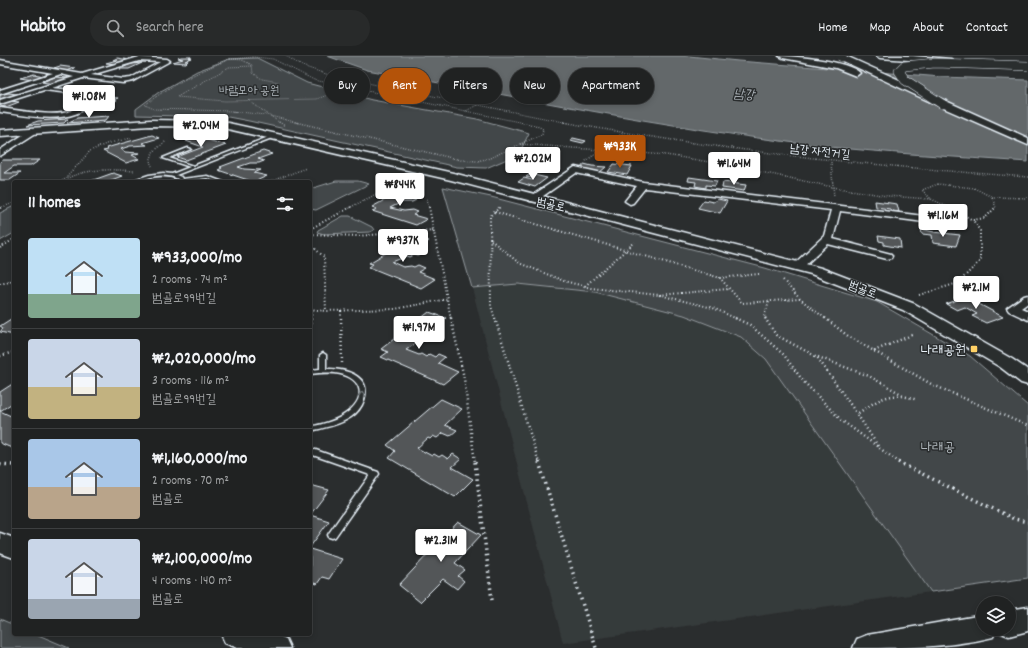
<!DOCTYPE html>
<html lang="en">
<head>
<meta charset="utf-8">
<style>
	body { margin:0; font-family:Dekko,"Poor Story",sans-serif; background:#282a2a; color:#f1f3f6; height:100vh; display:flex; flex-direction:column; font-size:15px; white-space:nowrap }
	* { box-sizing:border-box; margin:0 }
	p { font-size:13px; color:#a2a4a5 }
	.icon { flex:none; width:22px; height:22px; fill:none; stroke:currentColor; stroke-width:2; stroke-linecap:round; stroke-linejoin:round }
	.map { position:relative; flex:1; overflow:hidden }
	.drawer { position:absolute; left:12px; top:124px; width:300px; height:456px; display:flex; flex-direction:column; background:#202222; border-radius:4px; box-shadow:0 2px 6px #0003,0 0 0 1px #3d3f40 }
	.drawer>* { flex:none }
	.hud { position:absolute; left:324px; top:12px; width:380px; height:36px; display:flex; gap:8px }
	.tools { position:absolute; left:976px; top:540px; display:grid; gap:8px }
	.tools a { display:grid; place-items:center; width:40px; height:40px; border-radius:50%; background:#202222; box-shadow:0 2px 6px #0003,0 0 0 1px #3d3f40; font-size:20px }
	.price { position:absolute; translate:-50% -34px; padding:0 9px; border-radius:4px; background:#fff; color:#222; font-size:13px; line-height:26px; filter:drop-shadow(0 1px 2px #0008) }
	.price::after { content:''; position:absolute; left:50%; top:24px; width:12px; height:9px; margin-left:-6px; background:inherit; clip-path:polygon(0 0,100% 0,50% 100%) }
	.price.active { background:#b45309; color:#fff }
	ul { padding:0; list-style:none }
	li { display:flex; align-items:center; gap:12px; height:100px; padding:0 16px }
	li+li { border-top:1px solid #3d3f40 }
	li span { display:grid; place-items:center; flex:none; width:112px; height:80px; border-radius:4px; color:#555 }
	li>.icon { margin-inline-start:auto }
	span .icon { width:48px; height:48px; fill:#fffc; stroke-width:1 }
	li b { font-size:17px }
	h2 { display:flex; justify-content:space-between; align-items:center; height:48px; padding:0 16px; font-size:17px }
	.pill { padding:0 14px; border-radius:18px; background:#202222; box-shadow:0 2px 6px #0003,0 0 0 1px #3d3f40; font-size:14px; line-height:36px }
	.pill.active { background:#b45309; color:#fff }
	header { display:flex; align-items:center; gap:24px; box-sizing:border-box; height:56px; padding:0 20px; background:#202222; border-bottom:1px solid #3d3f40 }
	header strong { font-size:19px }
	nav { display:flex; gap:22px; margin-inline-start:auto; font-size:14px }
	.search { width:280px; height:36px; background:#282a2a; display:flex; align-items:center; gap:10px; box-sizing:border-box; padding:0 14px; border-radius:22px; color:#a2a4a5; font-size:15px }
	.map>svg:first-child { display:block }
</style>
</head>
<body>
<header>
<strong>Habito</strong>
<div class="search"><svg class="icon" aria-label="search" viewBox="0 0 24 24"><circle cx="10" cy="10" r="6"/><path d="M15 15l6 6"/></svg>Search here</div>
<nav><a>Home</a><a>Map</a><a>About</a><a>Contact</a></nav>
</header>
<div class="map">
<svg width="1028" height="592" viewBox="0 0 1028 592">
	<rect width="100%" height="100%" fill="#2a2d2e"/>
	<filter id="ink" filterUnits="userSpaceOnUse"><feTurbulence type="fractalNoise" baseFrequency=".025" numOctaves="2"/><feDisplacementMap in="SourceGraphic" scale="8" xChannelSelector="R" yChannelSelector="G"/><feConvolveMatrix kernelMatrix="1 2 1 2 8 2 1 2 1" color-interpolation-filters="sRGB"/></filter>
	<g filter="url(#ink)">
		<path fill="#363a3b" d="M518,228l77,8 89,23 57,22 25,21 165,234 -368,51 -91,-355z"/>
		<g fill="#424648" stroke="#959ca0">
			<path d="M257,2l50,25 65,17 105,19 52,14 -10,21 -33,14 -29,-1 -208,-46 -21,-4 -92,-2v-6l23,-17 38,-21 32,-12z"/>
			<path d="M336,125h22l11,3 -53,26 -6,-1v-20z"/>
			<path d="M443,131l48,10 274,71 112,34 93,54 58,50v172l-97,14 -165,-233 -25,-22 -57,-22 -89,-23 -77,-8 -46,4z"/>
			<path d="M14,150v27l-14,8v-28z"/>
			<path d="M343,160h7l22,11 2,3 -4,2 -46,2 -7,-2 1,-2z"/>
			<path d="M0,563l14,6v9h22l33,14h-69z"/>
		</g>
		<path fill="#63686b" stroke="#989fa3" d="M327,0h362l49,5 204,16 86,3v82c-72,-5 -145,-9 -217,-17 -149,-18 -296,-49 -444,-75z"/>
		<g fill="#535759" stroke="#e8f1f8">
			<path d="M181,1h10l-2,1h3l-7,3h3l-2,2 -13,-1 10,-3 -5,-1z"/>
			<path d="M117,2l12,2 -12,4 -11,-1 11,-3h-4z"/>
			<path d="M142,7l-13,6h-9l11,-5z"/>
			<path d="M60,10l15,2 -11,4 -9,-1 5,-2 -6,-1z"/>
			<path d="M34,18l10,2 -11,4 -13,-2z"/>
			<path d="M55,21l13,1 -15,6 -11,-2z"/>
			<path d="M8,37l9,1 -17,5v-4z"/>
			<path d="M105,41l13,1 -4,2h3l-12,5 -14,-1z"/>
			<path d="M10,45l9,1 -13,5 -6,-1v-1z"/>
			<path d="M109,60l-3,4 -39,3 10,-5z"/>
			<path d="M68,63l-4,4 -37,2 11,-4z"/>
			<path d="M152,79l7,3 -17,5 5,2 -17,1 -9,3 4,3 14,1 -7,2 7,4 -13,4 -23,-12 5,-1 -2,-2z"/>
			<path d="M197,81l29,8 -40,15 -9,-3 26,-10 -17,-6z"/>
			<path d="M573,82l13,3 -3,2 -13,-3z"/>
			<path d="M263,95l9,3 -14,5 6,2 -5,2h-9l-12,4 6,2 17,1 -7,3 13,3 -13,6 -36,-12 4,-2 -2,-1z"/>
			<path d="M3,104h37l-9,6h-17l-10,7h16l-10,7h-10v-18z"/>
			<path d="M584,108l8,2 14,1 -7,6 -14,-3 -4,-2z"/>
			<path d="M614,108l18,2 -5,9 -19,-3z"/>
			<path d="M113,117l9,3 -16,6h-18z"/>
			<path d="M530,118l17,4 -12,9 -17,-5 6,-4 8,2 2,-2 -8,-1z"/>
			<path d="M689,121l28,4 -2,5 -9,-1v3l-11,-2 1,-4 -8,-1z"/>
			<path d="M723,126l23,3 -2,6 -22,-3z"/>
			<path d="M408,131l12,3 -13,8 9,2 -4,2h-10l-12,6 14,3 9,-1 5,2 -5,3 14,4 -11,6 -44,-14 5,-2 -5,-2z"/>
			<path d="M718,143l9,2 -7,12 -22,-5 6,-8 9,2z"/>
			<path d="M875,145l22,3 2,8 -8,-1 -1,-2 -14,-2z"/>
			<path d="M921,173l13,3 26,3 -4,11 -23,-3 -1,-8 -10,-1z"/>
			<path d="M414,180l15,5 -15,9 9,3 -5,3 -4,-1 -4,2 -3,-1 -15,6 11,5 8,-1 3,1 4,-2 7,3 -7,4 17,7 -14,9 -52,-21 4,-3 -4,-1z"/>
			<path d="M878,180l22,3 1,9 -17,-3v-3l-5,-1z"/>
			<path d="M966,241l37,20 -17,6 -14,-7 5,-2 -12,-7 -8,3 -11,-6z"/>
			<path d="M429,256l17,6 -17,13 12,5 -5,4 -5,-2 -5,3 -4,-2 -16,11 13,5 2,-1 5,3 3,-3 6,3 3,-3 7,3 -7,6 20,9 -15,12 -62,-27 7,-5 -7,-3z"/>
			<path d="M14,261v18l-14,-3 3,-4 -3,-2z"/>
			<path d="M14,327v19l-14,9 11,5 3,-1v34l-14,-6v-51z"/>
			<path d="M441,343l21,10 -17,16 12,5 -7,6 -7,-3 -6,5 -4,-2 -3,3 -2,-1 -11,10 15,8 2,-2 5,3 3,-2 6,4 5,-5 8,5 -9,8 21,12 -18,18 -66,-39 6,-7 -8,-6z"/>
			<path d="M310,429l19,5 -19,25 19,6 -19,26z"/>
			<path d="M458,466l23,13 -26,28 10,7 -7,6 6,5 -7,8 -14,-10 -23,23 -21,-17z"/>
			<path d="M310,493l32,10 -13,20 -7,-2 -5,7 -7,-2z"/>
		</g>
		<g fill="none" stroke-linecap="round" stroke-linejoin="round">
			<defs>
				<g id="lane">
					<path d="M274,79l3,1 -101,39 5,2 1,2 25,-3 16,6h-6l-10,-4 -29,4v-3c-11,-5 -22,-4 -33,0 -5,1 -8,3 -13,3l5,-3 12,-4 14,-2 9,1 18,-7 -27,-9 25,-10 3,1 -22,9 24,8z"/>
					<path d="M323,297l3,2v14c19,-1 46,7 38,31 -2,6 -7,13 -13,17 -12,8 -27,11 -41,14v-4c13,-3 27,-6 38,-15 21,-17 12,-36 -13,-39 -8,-1 -17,0 -25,1v-4l10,-1v-14z"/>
					<path d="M310,392l68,24 1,2 -44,63 -3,1 -3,-1 -1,-2 1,-2 41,-58 -60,-21z"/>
				</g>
				<g id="street">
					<path d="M139,1l28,2 3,2 -37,20 -10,2 -40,-5 -31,10 48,5 2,4 -1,1c-9,5 -17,13 -26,16 -23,8 -52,1 -75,-2v-4c19,2 53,10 71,3 9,-4 16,-11 24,-15l-51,-6 -44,14v-4l74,-23 -13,-3 -61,20v-4l53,-17 -53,-9v-4l82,14zM139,5l21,1 -29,16 -8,1 -32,-4z"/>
					<path d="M32,73h6l1,2 -39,25v-6z"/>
					<path d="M575,111l68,15 281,34 5,3 -5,3 -84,-11 -7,28 58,15 1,2 -1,2 -4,1 -59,-15 -26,24 -4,1 -5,-3 1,-2 30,-28 7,-26 -186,-22 -12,15 -3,1 -5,-3 12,-15 -61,-13 -40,28h-6l-2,-2 2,-2z"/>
					<path d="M1028,239v8l-7,5 7,3v9l-19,-9 -2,-3 17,-12z"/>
				</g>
				<g id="secondary">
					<path d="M779,0c18,0 69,5 81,17l-4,3 -20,-8 -53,-10z"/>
					<path d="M839,0h7l182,82v7l-89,-39 -100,-47z"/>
					<path d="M876,0h37l38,3 4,2 -4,2 -71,-5z"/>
					<path d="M150,64l69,1 234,52 368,95 94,36 97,55 16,11v15l-7,-2 -21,-16 -97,-57 -92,-36 -360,-94 -232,-53 -69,-1 -150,10v-6z"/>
					<path d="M0,477l14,5v20l-14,-5z"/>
					<path d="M1028,551v24l-19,5 -10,-4 -1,-3h11v-19z"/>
					<path d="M983,559v14h13l-3,8c-44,11 -94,11 -140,11l4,-9 10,-4z"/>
					<path d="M221,578h53l12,5 4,9h-52l-13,-5z"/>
				</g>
			</defs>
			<use href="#lane" stroke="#e8f1f8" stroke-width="3"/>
			<use href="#street" stroke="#e8f1f8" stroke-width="3"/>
			<use href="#secondary" stroke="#e8f1f8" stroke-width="3"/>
			<g stroke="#e8f1f8" stroke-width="1" stroke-dasharray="0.5 1.5" stroke-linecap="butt">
				<path d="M286,0l16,10 30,10 237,47"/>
				<path d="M230,3l12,1 10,5 1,8 9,6 17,3"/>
				<path d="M230,3c-30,12 -60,26 -85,46l9,4 77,2 35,4 33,8"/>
				<path d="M230,3l24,-2 19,2 41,21 210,43"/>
				<path d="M252,10l-23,1 -52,30 48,4 92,-2 44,-17"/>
				<path d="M248,44l32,23"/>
				<path d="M466,55l11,-6"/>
			</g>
			<g stroke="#e8f1f8" stroke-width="1.5" stroke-dasharray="0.5 2" stroke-linecap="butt">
				<path d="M279,66l6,4"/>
				<path d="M295,66l166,38 16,1 13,-3 52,-24 1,-5 -8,-4 -16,-3"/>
				<path d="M563,66c154,28 309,44 465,55"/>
				<path d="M520,88l146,11 56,9 111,23 54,9 44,3"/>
				<path d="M586,105l37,-28"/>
				<path d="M831,106l3,35"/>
				<path d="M152,110l-2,-4 3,-10 12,-10"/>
				<path d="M67,121l23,-26 16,-7 25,-6"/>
				<path d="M60,126c24,-14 48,-13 75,-11"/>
				<path d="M269,126l37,-14"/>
				<path d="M992,141l36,1"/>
				<path d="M427,143l2,9"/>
				<path d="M0,152l14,-5"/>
				<path d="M349,152l39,-20"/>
				<path d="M498,152l2,-1"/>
				<path d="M950,152l-19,-9 -9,-9 16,-6 36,4 18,9 4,11"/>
			</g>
			<g stroke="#e8f1f8" stroke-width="2" stroke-dasharray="1 2.5" stroke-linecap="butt">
				<path d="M429,151l22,112"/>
				<path d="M948,151l25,13"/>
				<path d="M0,152l2,-1"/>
				<path d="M495,156l225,66"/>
				<path d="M973,164l12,-2 11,-11"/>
				<path d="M310,173l41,-22"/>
				<path d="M310,178l47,2 77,-6"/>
				<path d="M491,184l28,23 45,18 27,7 68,7 69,-6"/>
				<path d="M310,188l14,13 2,54"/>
				<path d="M0,192l14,-9"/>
				<path d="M759,218l-39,4 22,25 58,-4"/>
				<path d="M783,224l17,19 26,20"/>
				<path d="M0,227l14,-3"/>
				<path d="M585,230l50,-44"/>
				<path d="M659,239l54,13 24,11"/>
				<path d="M919,239l39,-12 22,-22v-30l-7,-11"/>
				<path d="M310,253l16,2 69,-2 52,-10"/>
				<path d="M341,255v8"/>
				<path d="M311,263l1,-10"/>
				<path d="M495,263l-4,-13 -1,-90 10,-9"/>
				<path d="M766,263l-2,-2 5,-15"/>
			</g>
			<g stroke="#e8f1f8" stroke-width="2.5" stroke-dasharray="1 3" stroke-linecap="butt">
				<path d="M341,262l1,45"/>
				<path d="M451,262l13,60 11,85"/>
				<path d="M495,262l44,145"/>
				<path d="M735,262l15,7 34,30 19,26 38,39 59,43"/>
				<path d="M765,262l11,17 41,22 40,57"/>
				<path d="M825,262l23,18 83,48 97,42"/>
				<path d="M310,280l1,-18"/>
				<path d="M874,295l40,-17"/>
				<path d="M0,300l14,-4"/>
				<path d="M818,301l51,19 34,19"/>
				<path d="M878,390l-21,-32c22,-15 33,-24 60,-14"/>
			</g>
			<g stroke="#e8f1f8" stroke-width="3.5" stroke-dasharray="1.5 4" stroke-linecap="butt">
				<path d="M475,406l17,138"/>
				<path d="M539,406l57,186"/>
				<path d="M898,406l116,57 14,3"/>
				<path d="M0,408l14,1"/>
			</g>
			<use href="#lane" fill="#2a2d2e" fill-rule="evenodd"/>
			<use href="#street" fill="#2a2d2e" fill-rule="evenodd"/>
			<use href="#secondary" fill="#2a2d2e" fill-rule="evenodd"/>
			<defs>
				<g id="secondary-bridge">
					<path d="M840,0l2,1"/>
					<path d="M942,48l-37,-24 -6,-9 5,-5 31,-3 93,3"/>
				</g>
			</defs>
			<use href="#secondary-bridge" stroke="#e8f1f8" stroke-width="10" stroke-linecap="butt"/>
			<use href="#secondary-bridge" stroke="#2a2d2e" stroke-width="9"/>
		</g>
		<defs><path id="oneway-chevron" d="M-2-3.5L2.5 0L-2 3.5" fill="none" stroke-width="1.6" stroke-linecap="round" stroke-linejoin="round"/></defs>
		<use stroke="#6c7275" href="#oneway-chevron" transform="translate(362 338) rotate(-85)"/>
	</g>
	<rect fill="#ffd166" stroke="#2a2d2e" stroke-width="1.5" x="970" y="289" width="8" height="8" rx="2"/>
	<g text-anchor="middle" stroke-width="3" stroke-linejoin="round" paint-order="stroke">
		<g font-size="12" fill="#aeb5ba" stroke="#2a2d2e">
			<text x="249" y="38">바람모아 공원</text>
		</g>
		<g font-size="12" fill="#e8f1f8" stroke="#2a2d2e">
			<text transform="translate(820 95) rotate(6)" y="4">남강 자전거길</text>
			<text transform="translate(551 148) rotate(14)" y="4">범골로</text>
			<text transform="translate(863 233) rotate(22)" y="4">범골로</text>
		</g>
		<g font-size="13" font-style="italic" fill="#acb3b9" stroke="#2a2d2e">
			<text transform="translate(744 37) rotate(4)" y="5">남강</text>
		</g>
		<g font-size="14" fill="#e8f1f8" stroke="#2a2d2e" text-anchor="end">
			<text x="966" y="298">나래공원</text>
		</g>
		<g font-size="14" fill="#aeb5ba" stroke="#2a2d2e">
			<text x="938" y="395">나래공</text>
		</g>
	</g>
</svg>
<div class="tools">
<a><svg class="icon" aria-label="layers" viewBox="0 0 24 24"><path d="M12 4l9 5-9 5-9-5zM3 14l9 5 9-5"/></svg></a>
</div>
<b class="price" style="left:89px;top:63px">₩1.08M</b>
<b class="price" style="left:201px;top:92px">₩2.04M</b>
<b class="price active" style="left:620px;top:113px">₩933K</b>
<b class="price" style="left:533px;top:125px">₩2.02M</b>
<b class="price" style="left:734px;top:130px">₩1.64M</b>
<b class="price" style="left:400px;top:151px">₩844K</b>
<b class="price" style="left:943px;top:182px">₩1.16M</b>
<b class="price" style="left:403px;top:207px">₩937K</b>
<b class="price" style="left:976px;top:254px">₩2.1M</b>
<b class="price" style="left:419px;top:294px">₩1.97M</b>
<b class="price" style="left:441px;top:507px">₩2.31M</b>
<div class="hud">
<a class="pill">Buy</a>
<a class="pill active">Rent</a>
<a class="pill">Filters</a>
<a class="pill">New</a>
<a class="pill">Apartment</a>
</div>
<section class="drawer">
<h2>11 homes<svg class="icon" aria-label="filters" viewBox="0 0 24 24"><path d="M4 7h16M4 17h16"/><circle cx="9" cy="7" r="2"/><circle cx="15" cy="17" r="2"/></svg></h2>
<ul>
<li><span style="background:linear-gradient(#bfe0f5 70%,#7fa58c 0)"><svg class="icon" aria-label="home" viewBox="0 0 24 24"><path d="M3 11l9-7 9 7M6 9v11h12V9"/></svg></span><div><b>₩933,000/mo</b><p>2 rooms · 74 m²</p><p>범골로99번길</p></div></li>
<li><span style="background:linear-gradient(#c9d6e8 60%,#c2b280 0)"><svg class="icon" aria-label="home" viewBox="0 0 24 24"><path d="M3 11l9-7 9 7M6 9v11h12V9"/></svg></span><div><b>₩2,020,000/mo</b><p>3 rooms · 116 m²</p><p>범골로99번길</p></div></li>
<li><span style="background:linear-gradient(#a9c7e8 60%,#b9a48a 0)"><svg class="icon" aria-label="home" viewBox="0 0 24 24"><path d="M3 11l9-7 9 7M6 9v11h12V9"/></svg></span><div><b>₩1,160,000/mo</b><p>2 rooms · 70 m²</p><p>범골로</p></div></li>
<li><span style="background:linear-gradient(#c9d6e8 75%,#9aa5b1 0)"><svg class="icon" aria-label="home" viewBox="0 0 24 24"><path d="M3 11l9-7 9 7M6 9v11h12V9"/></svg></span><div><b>₩2,100,000/mo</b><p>4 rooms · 140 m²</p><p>범골로</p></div></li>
</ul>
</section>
</div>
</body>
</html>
